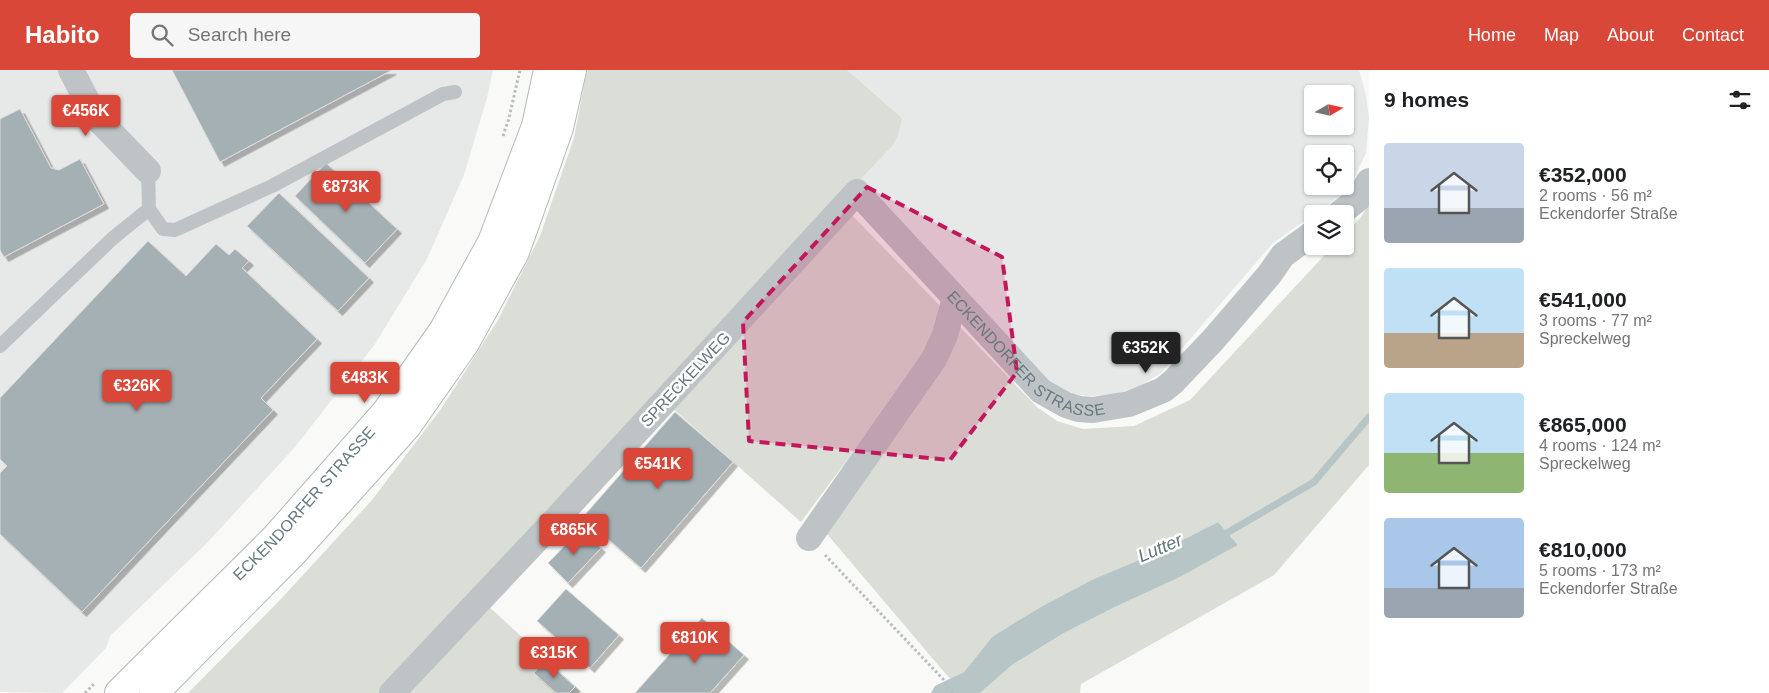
<!DOCTYPE html>
<html lang="en">
<head>
<meta charset="utf-8">
<style>
	body { margin:0; font-family:Arial,sans-serif; background:#f6f6f6; color:#202124; height:100vh; display:flex; flex-direction:column; font-size:19px; white-space:nowrap }
	* { box-sizing:border-box; margin:0 }
	p { font-size:16px; color:#757577 }
	.icon { flex:none; width:28px; height:28px; fill:none; stroke:currentColor; stroke-width:2; stroke-linecap:round; stroke-linejoin:round }
	.map { position:relative; flex:1; overflow:hidden }
	.details { display:flex; flex-direction:column; background:#fff; width:400px }
	.details>* { flex:none }
	.needle { width:32px; rotate:81deg }
	.controls { position:absolute; left:1304px; top:15px; display:grid; gap:10px }
	.controls a { display:grid; place-items:center; width:50px; height:50px; border-radius:5px; background:#fff; box-shadow:0 1px 4px #0004; font-size:25px }
	.price { position:absolute; translate:-50% -42px; padding:0 11px; border-radius:5px; background:#d84738; color:#fff; font-size:16px; line-height:32px; filter:drop-shadow(0 1px 2px #0008) }
	.price::after { content:''; position:absolute; left:50%; top:30px; width:15px; height:11px; margin-left:-8px; background:inherit; clip-path:polygon(0 0,100% 0,50% 100%) }
	.price.on { background:#222; color:#fff }
	ul { padding:0; list-style:none }
	li { display:flex; align-items:center; gap:15px; height:125px; padding:0 15px }
	li span { display:grid; place-items:center; flex:none; width:140px; height:100px; border-radius:5px; color:#555 }
	li>.icon { margin-inline-start:auto }
	span .icon { width:60px; height:60px; fill:#fffc; stroke-width:1 }
	li b { font-size:21px }
	h2 { display:flex; justify-content:space-between; align-items:center; height:60px; padding:0 15px; font-size:21px }
	header { display:flex; align-items:center; gap:30px; box-sizing:border-box; height:70px; padding:0 25px; background:#d84738; color:#fff }
	header strong { font-size:24px }
	nav { display:flex; gap:28px; margin-inline-start:auto; font-size:18px }
	.search { width:350px; height:45px; background:#f6f6f6; display:flex; align-items:center; gap:12px; box-sizing:border-box; padding:0 18px; border-radius:5px; color:#757577; font-size:19px }
	main { display:flex; flex:1; min-height:0 }
	.map>svg:first-child { display:block }
</style>
</head>
<body>
<header>
<strong>Habito</strong>
<div class="search"><svg class="icon" aria-label="search" viewBox="0 0 24 24"><circle cx="10" cy="10" r="6"/><path d="M15 15l6 6"/></svg>Search here</div>
<nav><a>Home</a><a>Map</a><a>About</a><a>Contact</a></nav>
</header>
<main>
<div class="map">
<svg width="1369" height="623" viewBox="0 0 1369 623">
	<defs>
		<filter id="shadow"><feDropShadow dx="4.5" dy="4.5" stdDeviation="0" flood-color="#0004"/></filter>
	</defs>
	<rect width="100%" height="100%" fill="#f9f9f7"/>
	<g fill="#e7e9e8" fill-rule="evenodd">
		<path d="M0,0h493l-6,28 -23,77 -37,84 -52,85 -79,102 -89,97 -97,93 -4,12 -44,45 -62,-1z"/>
		<path d="M847,0h512l7,25 3,22 -3,36 -12,26 -10,14 -71,50 -112,130 -21,13 -28,9 -25,1 -19,-3 -18,-9 -192,-202 44,-64zM1312,24h33v32h-33zM1312,84h33v32h-33z"/>
	</g>
	<g fill="#daded6">
		<path d="M587,0h260l55,48 -4,17 -5,10 -91,96 -414,452h-200l93,-94 91,-99 69,-91 57,-89 42,-84 34,-98z"/>
		<path d="M1369,134v261l-95,110 -193,109 -1,9h-100l32,-28 52,-32 51,-26 65,-30 58,-32 -20,-23 -226,115 -28,35 -14,7 -123,-145 130,-210 80,83 20,14 26,8 51,-3 56,-26 143,-154h12v-12l16,-17z"/>
		<path d="M848,141l96,99 -7,29 -136,183 -132,-117z"/>
		<path d="M487,535l96,88h-182z"/>
	</g>
	<path fill="#b7c5c7" d="M1218,452l20,23 -58,32 -65,30 -51,26 -52,32 -32,28h-49l4,-7 29,-14 28,-35 49,-30 53,-28 65,-27z"/>
	<g fill="none" stroke-linecap="round" stroke-linejoin="round">
		<path stroke="#b7c5c7" stroke-width="7" d="M1220,467l94,-55 55,-65"/>
	</g>
	<g fill="#a5b0b4" stroke="#dbdbd9" filter="url(#shadow)">
		<path d="M172,0h220l-172,92z"/>
		<path d="M20,39l31,59 8,2 21,-11 24,45 -100,53 -4,-7v-131z"/>
		<path d="M326,93l71,66 -32,34 -70,-67z"/>
		<path d="M279,123l90,85 -31,33 -91,-85z"/>
		<path d="M148,171l38,35 30,-32 13,11 6,-6 14,12 -7,7 75,71 -56,59 12,12 -191,202 -82,-78v-61l7,-7 -7,-7v-61z"/>
		<path d="M675,342l58,50 -92,106 -58,-51z"/>
		<path d="M581,459l20,19 -33,35 -20,-20z"/>
		<path d="M566,519l53,46 -29,33 -53,-47z"/>
		<path d="M702,548l42,37 -34,38h-75z"/>
		<path d="M546,590l29,27 -6,6h-13l-22,-20z"/>
	</g>
	<g fill="none" stroke-linecap="round" stroke-linejoin="round">
		<defs>
			<g id="secondary">
				<path id="s2" d="M119,623l157,-156 110,-125 57,-81 49,-89 44,-116 12,-56"/>
				<path d="M154,623l138,-139 115,-128 58,-83 50,-91 44,-124 13,-58"/>
			</g>
		</defs>
		<use href="#secondary" stroke="#b3babd" stroke-width="30"/>
		<g stroke="#b9bdbf" stroke-width="3" stroke-dasharray="2.5 2.5" stroke-linecap="butt">
			<path d="M503,66l6,-18 11,-48"/>
			<path d="M825,485l118,124 10,14"/>
			<path d="M85,623l10,-10"/>
		</g>
		<g stroke="#bec4c6" stroke-width="14">
			<path d="M148,101l1,38 14,20 12,1 97,-44 171,-92 12,-2"/>
			<path d="M0,276l113,-108 36,-29"/>
		</g>
		<g stroke="#bec4c6" stroke-width="26">
			<path d="M71,0l24,46 53,55"/>
			<path d="M1339,144l20,-16 10,-17"/>
			<path d="M809,468l125,-179 11,-24 10,-37"/>
			<path id="s1" d="M392,623l167,-177 298,-324 184,199 25,14 13,4 14,1 36,-6 34,-14 10,-8 40,-42 56,-65 14,-20 29,-21"/>
		</g>
		<use href="#secondary" stroke="#fff" stroke-width="28"/>
	</g>
	<path fill="#c2185b" fill-opacity="0.2" stroke="#c2185b" stroke-width="4" stroke-dasharray="10 6" stroke-linejoin="round" d="M867,117l135,70 15,115 -67,88 -201,-19 -6,-119z"/>
	<g text-anchor="middle" stroke-width="5" stroke-linejoin="round" paint-order="stroke">
		<g font-size="16" fill="#667880" stroke="#fff">
			<text dy="6" stroke="none"><textPath href="#s1" startOffset="922">ECKENDORFER STRASSE</textPath></text>
			<text transform="translate(685 309) rotate(-47)" y="6">SPRECKELWEG</text>
			<text dy="6" stroke="none"><textPath href="#s2" startOffset="265">ECKENDORFER STRASSE</textPath></text>
		</g>
		<g font-size="18" font-style="italic" fill="#60767a" stroke="#fff">
			<text transform="translate(1160 478) rotate(-23)" y="6">Lutter</text>
		</g>
	</g>
</svg>
<div class="controls">
<a><svg class="needle" viewBox="-14 -14 28 28"><path d="M0-13l5 13h-10z" fill="#e53935"/><path d="M0 13l5-13h-10z" fill="#757577"/></svg></a>
<a><svg class="icon" aria-label="locate" viewBox="0 0 24 24"><circle cx="12" cy="12" r="6"/><path d="M12 2v4M12 18v4M2 12h4M18 12h4"/></svg></a>
<a><svg class="icon" aria-label="layers" viewBox="0 0 24 24"><path d="M12 4l9 5-9 5-9-5zM3 14l9 5 9-5"/></svg></a>
</div>
<b class="price" style="left:86px;top:67px">€456K</b>
<b class="price" style="left:346px;top:143px">€873K</b>
<b class="price on" style="left:1146px;top:304px">€352K</b>
<b class="price" style="left:365px;top:334px">€483K</b>
<b class="price" style="left:137px;top:342px">€326K</b>
<b class="price" style="left:658px;top:420px">€541K</b>
<b class="price" style="left:574px;top:486px">€865K</b>
<b class="price" style="left:695px;top:594px">€810K</b>
<b class="price" style="left:554px;top:609px">€315K</b>
</div>
<section class="details">
<h2>9 homes<svg class="icon" aria-label="filters" viewBox="0 0 24 24"><path d="M4 7h16M4 17h16"/><circle cx="9" cy="7" r="2"/><circle cx="15" cy="17" r="2"/></svg></h2>
<ul>
<li><span style="background:linear-gradient(#c9d6e8 65%,#9aa5b1 0)"><svg class="icon" aria-label="home" viewBox="0 0 24 24"><path d="M3 11l9-7 9 7M6 9v11h12V9"/></svg></span><div><b>€352,000</b><p>2 rooms · 56 m²</p><p>Eckendorfer Straße</p></div></li>
<li><span style="background:linear-gradient(#bfe0f5 65%,#b9a48a 0)"><svg class="icon" aria-label="home" viewBox="0 0 24 24"><path d="M3 11l9-7 9 7M6 9v11h12V9"/></svg></span><div><b>€541,000</b><p>3 rooms · 77 m²</p><p>Spreckelweg</p></div></li>
<li><span style="background:linear-gradient(#bfe0f5 60%,#8fb573 0)"><svg class="icon" aria-label="home" viewBox="0 0 24 24"><path d="M3 11l9-7 9 7M6 9v11h12V9"/></svg></span><div><b>€865,000</b><p>4 rooms · 124 m²</p><p>Spreckelweg</p></div></li>
<li><span style="background:linear-gradient(#a9c7e8 70%,#9aa5b1 0)"><svg class="icon" aria-label="home" viewBox="0 0 24 24"><path d="M3 11l9-7 9 7M6 9v11h12V9"/></svg></span><div><b>€810,000</b><p>5 rooms · 173 m²</p><p>Eckendorfer Straße</p></div></li>
</ul>
</section>
</main>
</body>
</html>
